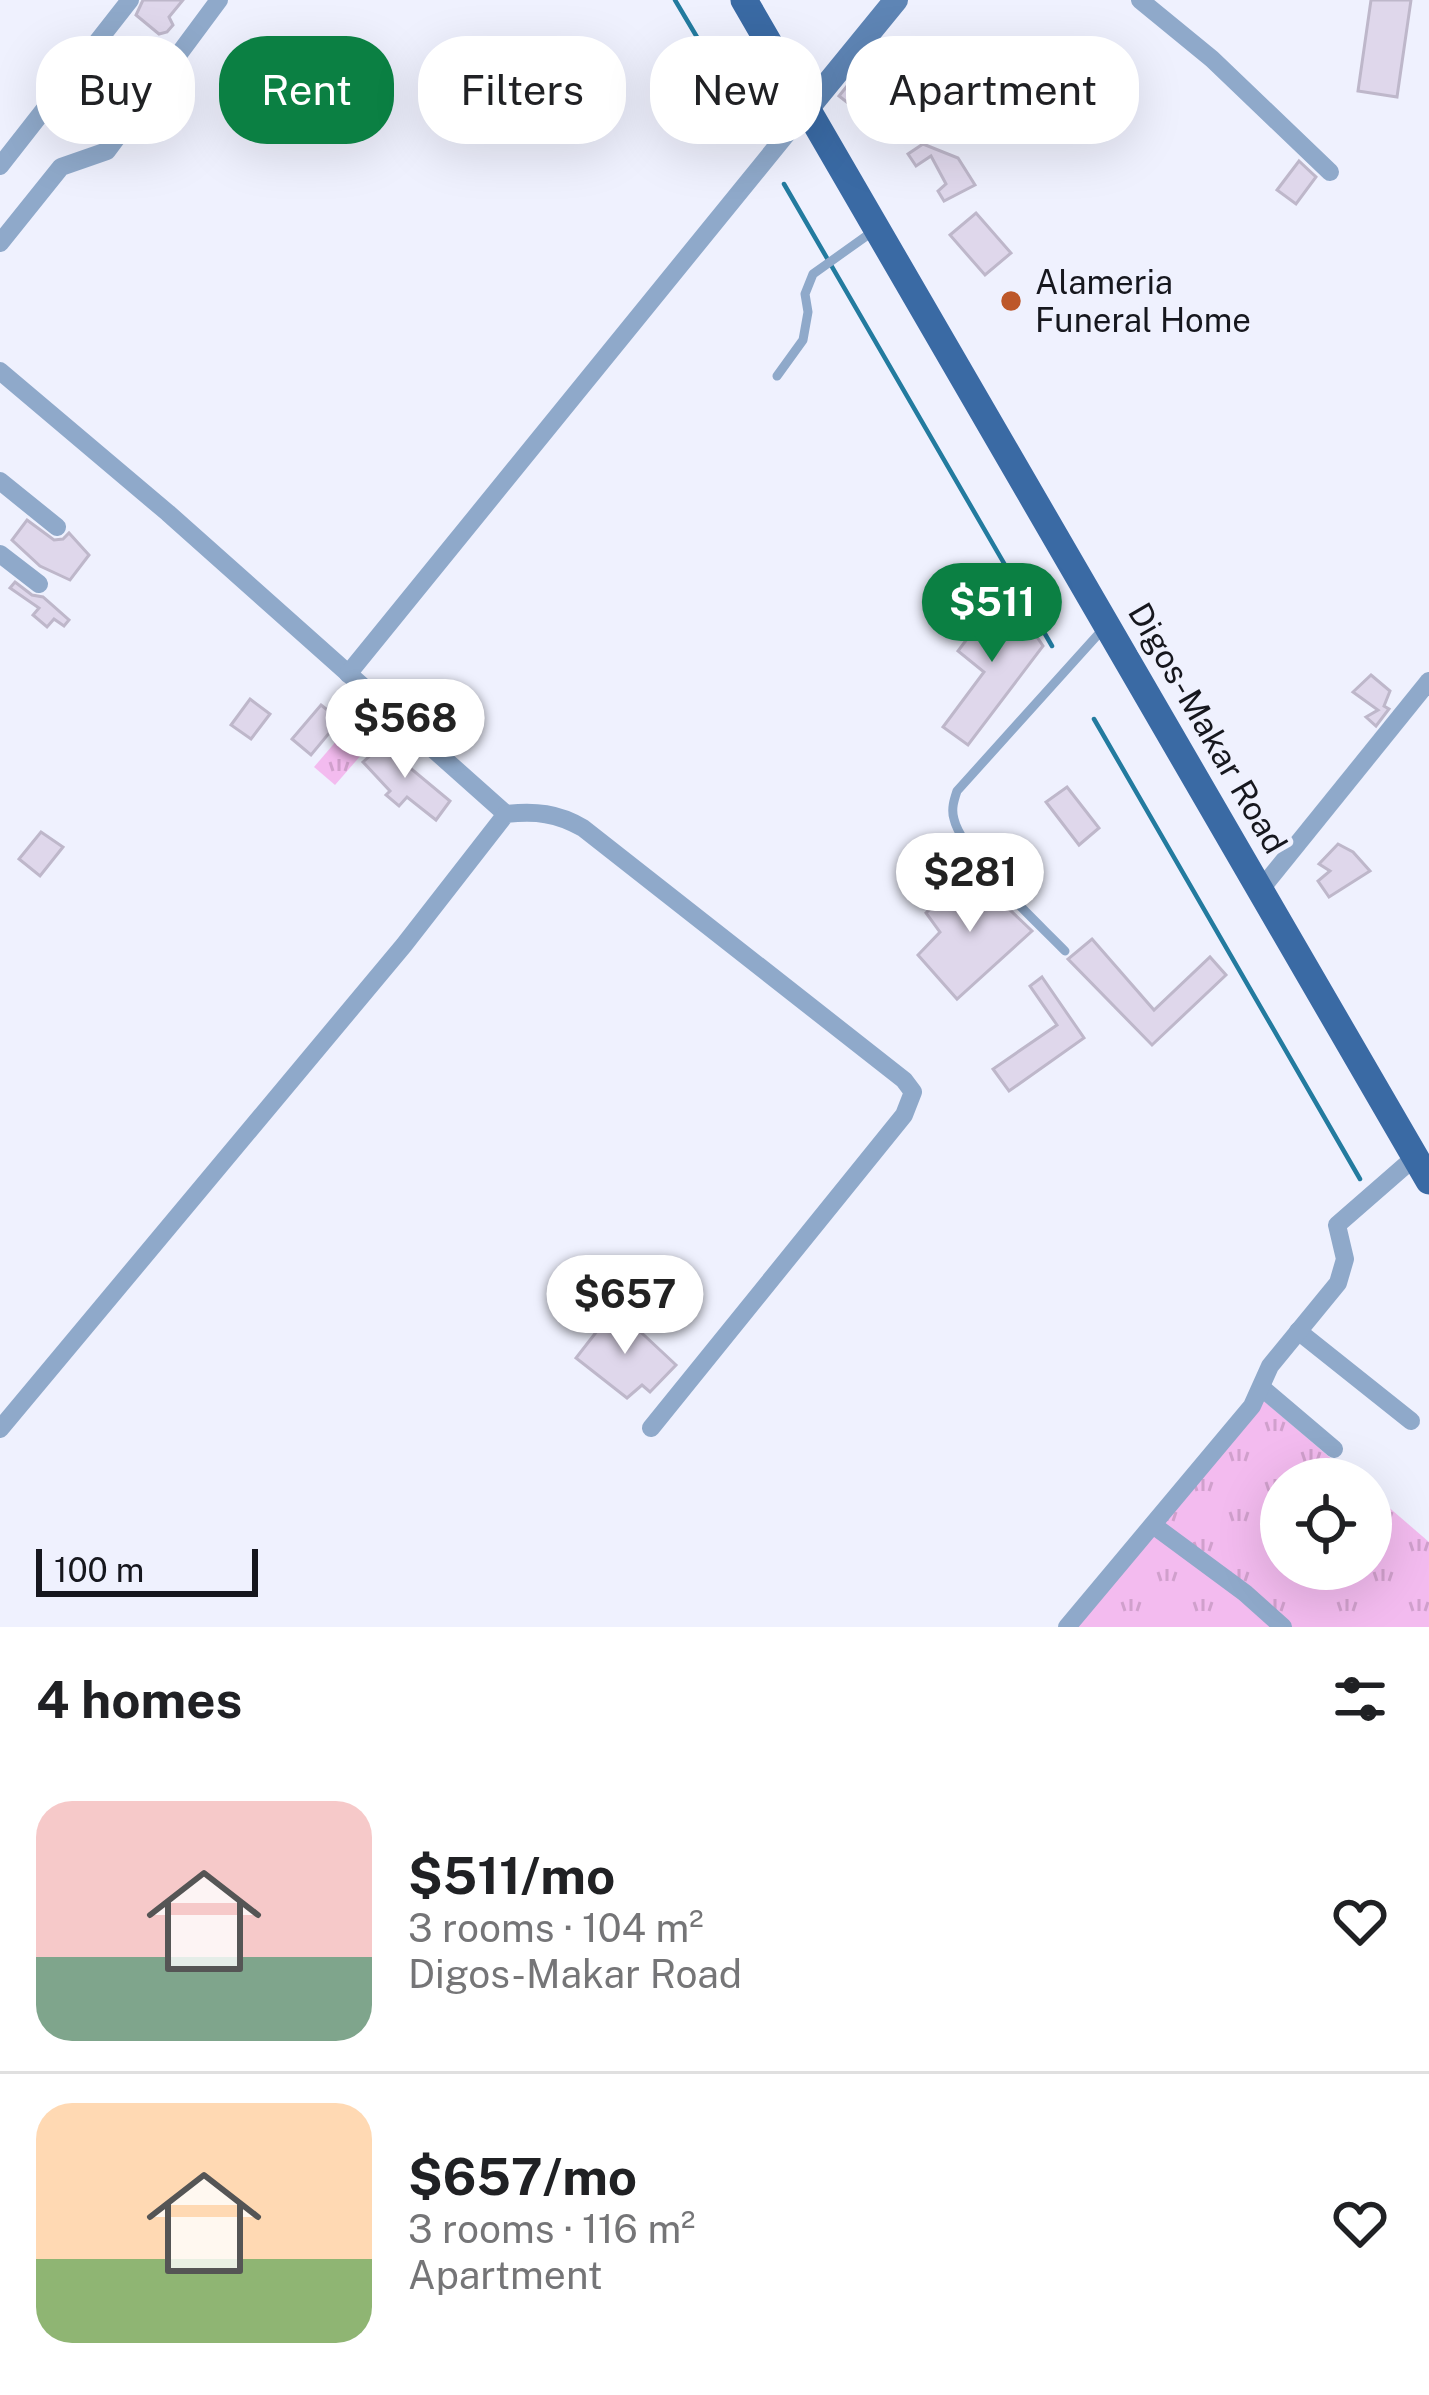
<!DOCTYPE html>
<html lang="en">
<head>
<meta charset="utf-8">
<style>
	body { margin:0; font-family:"Public Sans",sans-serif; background:#f2f2f2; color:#202124; height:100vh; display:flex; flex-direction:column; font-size:45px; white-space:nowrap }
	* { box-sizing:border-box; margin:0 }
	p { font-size:39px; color:#757577 }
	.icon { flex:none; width:66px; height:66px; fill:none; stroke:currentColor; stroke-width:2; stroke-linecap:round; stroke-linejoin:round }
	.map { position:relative; height:1627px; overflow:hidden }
	.details { display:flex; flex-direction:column; background:#fff; flex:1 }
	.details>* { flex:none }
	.hud { position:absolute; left:36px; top:36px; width:1359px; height:108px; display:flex; gap:24px }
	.tools { position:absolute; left:1260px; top:1458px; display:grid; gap:24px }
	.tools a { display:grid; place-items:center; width:132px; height:132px; border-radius:50%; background:#fff; box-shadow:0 12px 48px #0002; font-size:60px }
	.scale { position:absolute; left:36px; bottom:30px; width:222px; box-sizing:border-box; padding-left:12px; border:6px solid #16171e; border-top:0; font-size:33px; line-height:42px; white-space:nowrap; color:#16171e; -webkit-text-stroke:9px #eff1fe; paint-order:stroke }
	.price { position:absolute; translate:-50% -102px; padding:0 27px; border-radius:42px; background:#fff; color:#222; font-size:39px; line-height:78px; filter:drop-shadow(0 3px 6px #0008) }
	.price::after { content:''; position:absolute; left:50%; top:72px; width:36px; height:27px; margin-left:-18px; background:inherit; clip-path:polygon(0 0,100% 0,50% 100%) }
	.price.current { background:#0b8043; color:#fff }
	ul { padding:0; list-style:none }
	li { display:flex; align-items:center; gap:36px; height:300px; padding:0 36px }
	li+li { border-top:3px solid #e0e0e0 }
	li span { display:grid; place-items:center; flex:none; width:336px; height:240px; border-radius:36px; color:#555 }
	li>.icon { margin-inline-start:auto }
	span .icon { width:144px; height:144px; fill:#fffc; stroke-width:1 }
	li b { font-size:51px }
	h2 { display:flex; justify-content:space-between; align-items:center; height:144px; padding:0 36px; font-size:51px }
	.tag { padding:0 42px; border-radius:48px; background:#fff; box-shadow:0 12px 48px #0002; font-size:42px; line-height:108px }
	.tag.current { background:#0b8043; color:#fff }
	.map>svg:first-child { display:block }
</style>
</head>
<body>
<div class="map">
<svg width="1429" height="1627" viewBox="0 0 1429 1627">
	<defs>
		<pattern id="grass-tufts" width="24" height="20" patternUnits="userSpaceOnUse" patternTransform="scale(3)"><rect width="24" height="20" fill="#f3bbef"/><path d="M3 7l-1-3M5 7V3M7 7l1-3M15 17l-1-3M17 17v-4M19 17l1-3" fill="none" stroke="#d0a0cc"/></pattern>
	</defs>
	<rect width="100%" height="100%" fill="#eff1fe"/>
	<g fill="url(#grass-tufts)">
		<path d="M362,711l21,19 -48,55 -21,-18z"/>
		<path d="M1256,1394l99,85h-74v90h90v-77l58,50v85h-361z"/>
	</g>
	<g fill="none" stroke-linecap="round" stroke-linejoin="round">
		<g stroke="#237b9f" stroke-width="4.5">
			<path d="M675,0l70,118"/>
			<path d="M784,184l268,462"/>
			<path d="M1094,719l266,460"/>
		</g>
	</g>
	<g fill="#dfd7eb" stroke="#beb7ca" stroke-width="3">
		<path d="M143,0h40l-14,17 4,8 -6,7 -8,2 -23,-19z"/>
		<path d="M1371,0h40l-14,97 -39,-6z"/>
		<path d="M875,51l15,12 -37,44 -14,-11z"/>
		<path d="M1013,83l17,19 -18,26 -20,-28z"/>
		<path d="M923,144l35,14 17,27 -31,16 -6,-10 8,-7 -15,-28 -15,10 -8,-12z"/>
		<path d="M1299,161l17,16 -20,27 -19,-14z"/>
		<path d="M976,213l35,40 -26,22 -35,-40z"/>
		<path d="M27,520l27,20 9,-1 6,-6 20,22 -19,25 -30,-14 -28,-26z"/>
		<path d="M15,582l17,13 11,2 26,23 -5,6 -10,-7 -7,8 -14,-12 6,-7 -29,-20z"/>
		<path d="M991,587l19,14 -14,21 37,9 10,15 -75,99 -25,-18 41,-55 -26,-21 18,-24 -6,-5 16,-20 -5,-3z"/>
		<path d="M1371,675l19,16 -6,15 5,3 -13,17 -10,-9 12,-7 -25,-18z"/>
		<path d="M250,699l20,15 -19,25 -20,-14z"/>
		<path d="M321,705l19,15 -29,35 -19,-16z"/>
		<path d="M390,738l13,15 -6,4 53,44 -14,19 -29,-23 -8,9 -13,-11 4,-4 -27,-29z"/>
		<path d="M1067,787l32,41 -20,17 -33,-43z"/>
		<path d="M41,832l22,15 -23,29 -21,-17z"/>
		<path d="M1338,844l15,8 17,19 -41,26 -11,-16 12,-10 -11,-7z"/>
		<path d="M969,871l63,60 -75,68 -39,-44 22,-23 -14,-19z"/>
		<path d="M1092,939l62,71 56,-53 16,18 -74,70 -84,-86z"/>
		<path d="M1042,977l42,61 -75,53 -16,-22 64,-44 -27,-39z"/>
		<path d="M615,1308l61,57 -26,27 -8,-7 -15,13 -51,-40z"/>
	</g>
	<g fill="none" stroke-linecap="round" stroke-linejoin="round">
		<g stroke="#8fa9ca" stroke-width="9">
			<path d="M777,376l26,-36 5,-28 -3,-18 8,-20 59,-42"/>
			<path d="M1065,951c-27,-28 -103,-97 -111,-132 -3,-10 0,-19 3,-28l146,-162"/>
		</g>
		<g stroke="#8fa9ca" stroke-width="18">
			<path d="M1140,0l72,59 118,113"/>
			<path d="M0,166l130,-166"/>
			<path d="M0,243l61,-76 46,-16 112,-151"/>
			<path d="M0,371l168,142 338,301"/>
			<path d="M0,481l57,46"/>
			<path d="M0,554l39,30"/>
			<path d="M348,674l459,-565"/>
			<path d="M1261,889l168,-208"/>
			<path d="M1298,1331l113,90"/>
			<path d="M1262,1388l72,61"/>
			<path d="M0,1429l404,-484 102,-131c30,-3 51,-1 77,14l321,252 9,12 -9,23 -253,313"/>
			<path d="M1153,1525l92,68 38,34"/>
			<path d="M1067,1627l185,-221 18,-40 68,-83 7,-24 -8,-34 78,-68"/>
		</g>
		<path stroke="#5e85b5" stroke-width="24" d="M807,109l89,-109"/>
		<path stroke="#3a6aa4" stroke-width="27" d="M744,0l685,1181"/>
	</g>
	<circle fill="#bd5729" stroke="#eff1fe" stroke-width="4.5" cx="1011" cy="301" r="12"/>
	<g text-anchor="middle" stroke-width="10" stroke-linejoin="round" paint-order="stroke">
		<g font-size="33" fill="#16171e" stroke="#eff1fe" text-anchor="start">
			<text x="1035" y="294">Alameria<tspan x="1035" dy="38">Funeral Home</tspan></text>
		</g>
		<g font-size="33" fill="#16171e" stroke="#eff1fe">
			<text transform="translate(1208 728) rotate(60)" y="12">Digos-Makar Road</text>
		</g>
	</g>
</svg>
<div class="tools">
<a><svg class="icon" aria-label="locate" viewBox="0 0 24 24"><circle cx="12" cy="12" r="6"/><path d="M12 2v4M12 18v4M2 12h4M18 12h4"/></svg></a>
</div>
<div class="scale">100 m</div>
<b class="price current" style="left:992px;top:665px">$511</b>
<b class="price" style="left:405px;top:781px">$568</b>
<b class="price" style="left:970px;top:935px">$281</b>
<b class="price" style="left:625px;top:1357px">$657</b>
<div class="hud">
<a class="tag">Buy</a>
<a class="tag current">Rent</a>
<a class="tag">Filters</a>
<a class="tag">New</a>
<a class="tag">Apartment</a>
</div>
</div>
<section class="details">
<h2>4 homes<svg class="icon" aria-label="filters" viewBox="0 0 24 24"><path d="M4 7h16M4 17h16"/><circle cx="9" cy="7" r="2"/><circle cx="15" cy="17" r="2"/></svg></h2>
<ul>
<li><span style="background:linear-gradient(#f6c9c9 65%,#7fa58c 0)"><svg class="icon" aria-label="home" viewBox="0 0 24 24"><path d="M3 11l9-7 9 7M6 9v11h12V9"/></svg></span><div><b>$511/mo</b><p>3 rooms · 104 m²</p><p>Digos-Makar Road</p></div><svg class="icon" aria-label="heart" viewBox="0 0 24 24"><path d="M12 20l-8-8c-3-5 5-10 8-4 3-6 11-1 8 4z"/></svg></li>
<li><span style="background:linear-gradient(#ffd9b3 65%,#8fb573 0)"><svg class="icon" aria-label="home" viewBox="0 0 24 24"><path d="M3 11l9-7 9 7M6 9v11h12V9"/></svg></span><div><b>$657/mo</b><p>3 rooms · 116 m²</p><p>Apartment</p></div><svg class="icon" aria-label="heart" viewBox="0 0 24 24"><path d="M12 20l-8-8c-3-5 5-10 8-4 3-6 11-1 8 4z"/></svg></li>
</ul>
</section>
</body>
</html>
